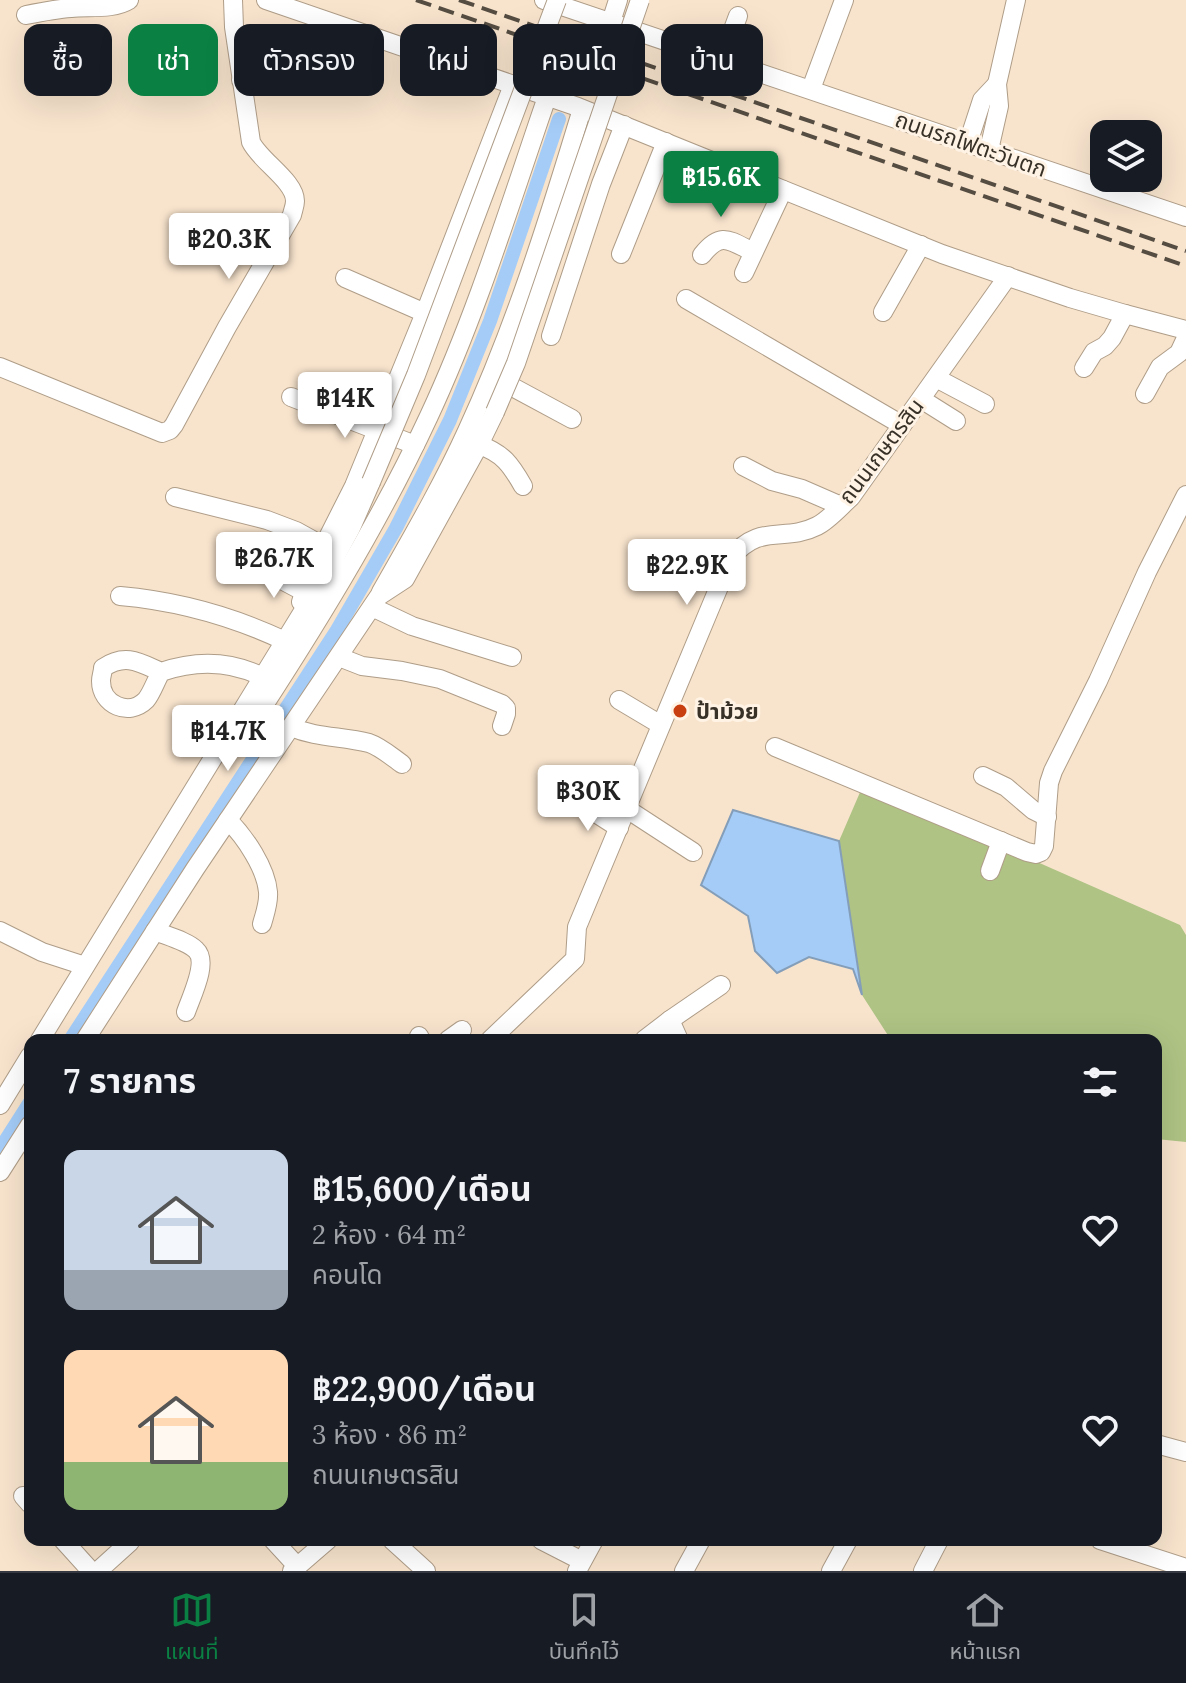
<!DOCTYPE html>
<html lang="th">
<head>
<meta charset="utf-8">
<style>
	body { margin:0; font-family:Lora,"Noto Sans Thai",serif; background:#242831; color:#f1f3f6; height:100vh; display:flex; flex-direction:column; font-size:30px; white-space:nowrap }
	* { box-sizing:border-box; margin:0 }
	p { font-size:26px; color:#9ea1a6 }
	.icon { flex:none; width:44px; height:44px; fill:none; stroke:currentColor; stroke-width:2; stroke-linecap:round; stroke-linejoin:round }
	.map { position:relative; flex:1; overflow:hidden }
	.side { position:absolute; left:24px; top:1034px; width:1138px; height:512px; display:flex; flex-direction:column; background:#171b24; border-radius:16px; box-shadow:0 8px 32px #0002 }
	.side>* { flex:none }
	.guide { position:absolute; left:24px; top:24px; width:1138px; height:72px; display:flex; gap:16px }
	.tools { position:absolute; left:1090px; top:120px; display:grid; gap:16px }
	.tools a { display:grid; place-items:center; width:72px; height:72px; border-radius:16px; background:#171b24; box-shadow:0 8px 32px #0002; font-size:40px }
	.price { position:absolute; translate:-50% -68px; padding:0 18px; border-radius:8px; background:#fff; color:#222; font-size:26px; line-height:52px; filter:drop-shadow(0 2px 4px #0008) }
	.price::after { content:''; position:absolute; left:50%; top:48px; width:24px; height:18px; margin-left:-12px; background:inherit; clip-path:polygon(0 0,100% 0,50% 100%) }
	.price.selected { background:#0b8043; color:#fff }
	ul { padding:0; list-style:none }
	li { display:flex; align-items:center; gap:24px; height:200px; padding:0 40px }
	li span { display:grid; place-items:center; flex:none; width:224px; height:160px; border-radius:16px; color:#555 }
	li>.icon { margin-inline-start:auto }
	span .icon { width:96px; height:96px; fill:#fffc; stroke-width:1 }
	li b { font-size:34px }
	h2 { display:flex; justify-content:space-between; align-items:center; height:96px; padding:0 40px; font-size:34px }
	.chip { padding:0 28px; border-radius:16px; background:#171b24; box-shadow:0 8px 32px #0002; font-size:28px; line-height:72px }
	.chip.selected { background:#0b8043; color:#fff }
	.tabs { display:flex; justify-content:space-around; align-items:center; height:112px; border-top:2px solid #363941; background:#171b24; font-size:22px; color:#9ea1a6 }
	.tabs a { display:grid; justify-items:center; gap:4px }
	.tabs .selected { color:#0b8043 }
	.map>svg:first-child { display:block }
</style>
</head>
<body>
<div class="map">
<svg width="1186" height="1571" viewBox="0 0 1186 1571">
	<rect width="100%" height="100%" fill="#f8e4cd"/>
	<path fill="#aec384" d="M861,790l174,71 145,64 6,10v207l-30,-3v-99h-265l-29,-45 -23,-154z"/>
	<path fill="#a4ccf7" stroke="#849eb9" stroke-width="2" d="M733,810l106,31 23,154 -9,-26 -44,-12 -32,16 -22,-22 -7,-35 -47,-31z"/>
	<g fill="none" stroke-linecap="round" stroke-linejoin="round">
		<g stroke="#a4ccf7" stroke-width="14">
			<path d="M70,1040l267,-410 59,-102 54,-108 40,-99 69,-202"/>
			<path d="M0,1149l30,-47"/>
		</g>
		<defs>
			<g id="minor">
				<path d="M266,0l312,107 364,147 128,44 55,16 61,16"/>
				<path d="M544,0l642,217"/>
				<path d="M26,15c15,-3 30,-6 45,-7 18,-2 42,2 58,-8"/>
				<path d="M611,22l7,-22"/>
				<path d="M722,59l16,-43"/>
				<path d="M241,80l87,4 13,-5 26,-44"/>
				<path d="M811,89l33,-89"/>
				<path d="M968,143l14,-43 15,-16"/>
				<path d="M989,150l10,-44 -2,-22 19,-84"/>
				<path d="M621,254l45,-112"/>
				<path d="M702,255c19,-24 27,-15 51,-3"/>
				<path d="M744,273l39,-83"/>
				<path d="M345,278l80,35"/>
				<path d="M686,299l216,126"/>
				<path d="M883,312l38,-67"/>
				<path d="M551,336l50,-152 23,-59"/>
				<path d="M0,367l162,66 8,-3 4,-5 53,-98 65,-112c1,-5 3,-9 3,-14 0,-20 -35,-40 -44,-59l-17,-115 -1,-27"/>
				<path d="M1084,368l10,-16 11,-6 7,-8 13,-24"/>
				<path d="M494,377l78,42"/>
				<path d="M936,378l49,26"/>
				<path d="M1145,394l15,-27 19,-14 7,-15"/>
				<path d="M291,397l124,48"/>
				<path d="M921,399l35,22"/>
				<path d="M479,445c24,8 32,20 44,41"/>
				<path d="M743,466l29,15 30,8 39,17"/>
				<path d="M175,497l92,23 29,11 38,21"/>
				<path d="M702,555l25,10"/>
				<path d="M251,568l23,8 38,20"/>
				<path d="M381,592c30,-53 61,-106 86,-161 48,-104 82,-213 115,-322"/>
				<path d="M120,596c57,5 114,21 165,45"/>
				<path d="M301,602l10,-31 43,-85 23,-56 48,-117 88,-228"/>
				<path d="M372,607l40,19 100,31"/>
				<path d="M339,657l23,9 40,5 38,8 62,25 4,4v6l-4,12"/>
				<path d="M161,672c-5,8 -9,21 -15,28 -17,17 -45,5 -45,-19 0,-5 2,-9 2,-13 22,-15 36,-6 58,4 35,-12 68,-12 102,5"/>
				<path d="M619,700l42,25"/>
				<path d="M291,727c26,11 51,9 78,16 12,4 23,14 33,21"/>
				<path d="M227,735l8,2 9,-1c68,-104 133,-208 185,-320 48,-103 81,-212 118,-319"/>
				<path d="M775,747l252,105 9,2 5,-2 3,-6 5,-63 4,-12 45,-90 49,-109 39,-77"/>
				<path d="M983,776l23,11 27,23 14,7"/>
				<path d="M580,803l39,25"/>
				<path d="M627,809l66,43"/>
				<path d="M228,820c17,17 38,48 40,72 1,11 -3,21 -6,32"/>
				<path d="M990,871l11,-30"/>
				<path d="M0,931l42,21 43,14"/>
				<path d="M155,931c12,5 32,10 41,19 13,12 -5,47 -10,62"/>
				<path d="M670,1020l51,-35"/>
				<path d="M419,1036l2,4"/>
				<path d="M40,1040l286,-466 25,-46 20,-46"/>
				<path d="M85,1040l110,-171 184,-273 26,-17 74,-134 16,-33"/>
				<path d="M448,1040l14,-10"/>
				<path d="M490,1040l85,-81 2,-32 154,-369c29,-36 53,-15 86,-32 12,-6 24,-20 34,-29l157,-221"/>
				<path d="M644,1040l26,-20 9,20"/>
				<path d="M0,1105l30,-49"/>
				<path d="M0,1172l30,-47"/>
				<path d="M1156,1444l30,8"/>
				<path d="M23,1496l7,8"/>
				<path d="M63,1540l28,31"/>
				<path d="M273,1540l24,26"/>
				<path d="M392,1540l34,31"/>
				<path d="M541,1540l41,21"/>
				<path d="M1100,1540l86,28"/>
				<path d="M98,1571l32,-29"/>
				<path d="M292,1571l36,-31"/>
				<path d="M577,1571l17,-31"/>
				<path d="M684,1571l17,-31"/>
				<path d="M831,1571l17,-31"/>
				<path d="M923,1571l16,-31"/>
			</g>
		</defs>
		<use href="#minor" stroke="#af9d88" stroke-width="20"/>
		<use href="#minor" stroke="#fff" stroke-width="18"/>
		<g stroke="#564d42" stroke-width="4" stroke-dasharray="16 8" stroke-linecap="butt">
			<path d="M416,0l770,266"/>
			<path d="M459,0l727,251"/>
		</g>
		<defs>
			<g id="minor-bridge">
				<path d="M495,412l21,-49 124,-363"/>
				<path d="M371,482l45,-107 141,-375"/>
			</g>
		</defs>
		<use href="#minor-bridge" stroke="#af9d88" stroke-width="20" stroke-linecap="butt"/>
		<use href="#minor-bridge" stroke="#fff" stroke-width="18"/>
	</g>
	<circle fill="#c84011" stroke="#fff3e5" stroke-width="3" cx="680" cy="711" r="8"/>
	<g text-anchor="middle" stroke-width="6" stroke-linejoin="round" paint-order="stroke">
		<g font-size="22" fill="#383128" stroke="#fff3e5">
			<text transform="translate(971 144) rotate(19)" y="8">ถนนรถไฟตะวันตก</text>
			<text transform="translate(881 451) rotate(-53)" y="8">ถนนเกษตรสิน</text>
		</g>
		<g font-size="22" font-weight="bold" fill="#383128" stroke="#fff3e5" text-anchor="start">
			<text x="696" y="719">ป้าม้วย</text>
		</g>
	</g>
</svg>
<div class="tools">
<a><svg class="icon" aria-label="layers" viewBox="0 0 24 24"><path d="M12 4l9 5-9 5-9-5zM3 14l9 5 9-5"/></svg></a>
</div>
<b class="price selected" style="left:721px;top:219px">฿15.6K</b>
<b class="price" style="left:229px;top:281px">฿20.3K</b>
<b class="price" style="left:345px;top:440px">฿14K</b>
<b class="price" style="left:274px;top:600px">฿26.7K</b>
<b class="price" style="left:687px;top:607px">฿22.9K</b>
<b class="price" style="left:228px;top:773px">฿14.7K</b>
<b class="price" style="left:588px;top:833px">฿30K</b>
<div class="guide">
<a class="chip">ซื้อ</a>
<a class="chip selected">เช่า</a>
<a class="chip">ตัวกรอง</a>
<a class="chip">ใหม่</a>
<a class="chip">คอนโด</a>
<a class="chip">บ้าน</a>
</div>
<section class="side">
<h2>7 รายการ<svg class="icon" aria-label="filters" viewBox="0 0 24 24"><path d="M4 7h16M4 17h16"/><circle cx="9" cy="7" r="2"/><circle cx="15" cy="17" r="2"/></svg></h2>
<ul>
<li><span style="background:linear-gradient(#c9d6e8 75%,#9aa5b1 0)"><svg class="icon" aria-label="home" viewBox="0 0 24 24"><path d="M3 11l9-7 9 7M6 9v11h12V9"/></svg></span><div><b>฿15,600/เดือน</b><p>2 ห้อง · 64 m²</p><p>คอนโด</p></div><svg class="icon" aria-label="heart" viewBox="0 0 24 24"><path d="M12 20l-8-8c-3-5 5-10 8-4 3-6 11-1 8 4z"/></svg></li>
<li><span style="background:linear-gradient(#ffd9b3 70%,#8fb573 0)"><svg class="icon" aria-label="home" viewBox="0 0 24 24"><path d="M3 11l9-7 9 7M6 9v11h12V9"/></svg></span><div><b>฿22,900/เดือน</b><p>3 ห้อง · 86 m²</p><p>ถนนเกษตรสิน</p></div><svg class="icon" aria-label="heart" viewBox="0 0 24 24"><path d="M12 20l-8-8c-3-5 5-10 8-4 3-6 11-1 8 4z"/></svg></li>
</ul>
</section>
</div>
<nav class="tabs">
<a class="selected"><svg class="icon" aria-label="map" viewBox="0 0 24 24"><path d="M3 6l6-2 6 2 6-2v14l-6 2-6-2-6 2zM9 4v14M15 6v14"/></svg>แผนที่</a>
<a><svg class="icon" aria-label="saved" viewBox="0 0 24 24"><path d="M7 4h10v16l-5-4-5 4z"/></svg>บันทึกไว้</a>
<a><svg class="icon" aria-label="home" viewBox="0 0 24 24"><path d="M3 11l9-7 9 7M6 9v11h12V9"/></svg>หน้าแรก</a>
</nav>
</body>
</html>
